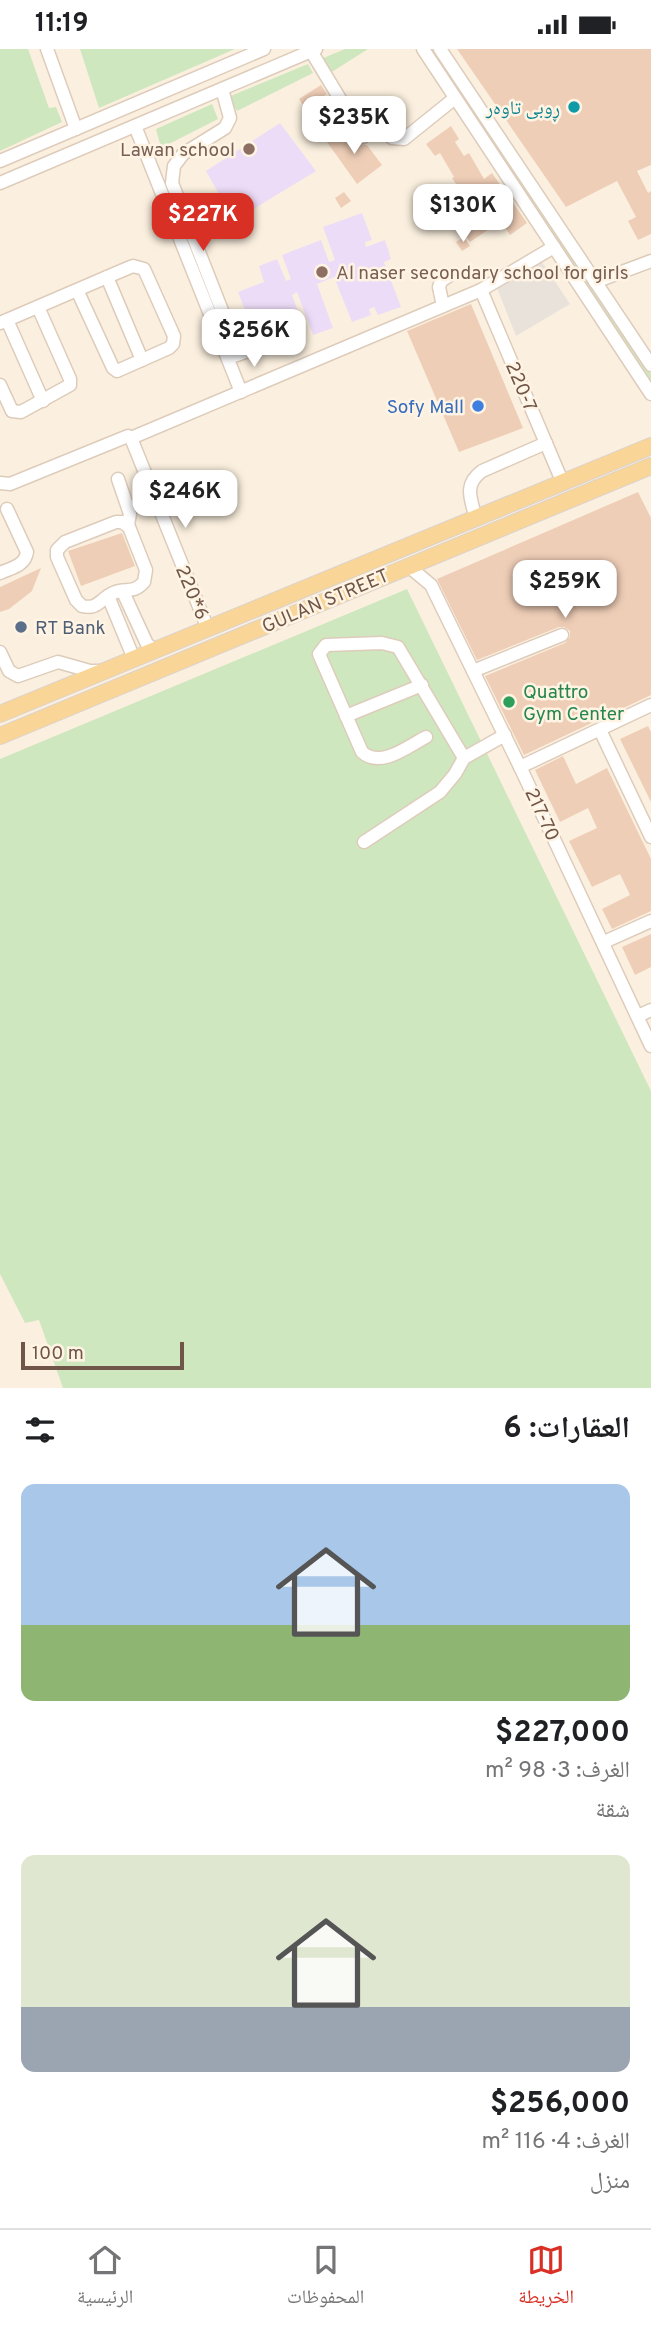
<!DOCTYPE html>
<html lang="ar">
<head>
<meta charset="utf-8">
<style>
	body { margin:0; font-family:Overpass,"Noto Naskh Arabic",sans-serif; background:#f6f6f6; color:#202124; direction:rtl; height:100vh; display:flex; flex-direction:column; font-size:26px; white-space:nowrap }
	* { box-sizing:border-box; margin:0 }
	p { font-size:23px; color:#757577 }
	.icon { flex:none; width:38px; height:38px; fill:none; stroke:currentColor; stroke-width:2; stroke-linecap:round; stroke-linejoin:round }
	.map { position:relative; height:1339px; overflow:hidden; direction:ltr }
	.panel { display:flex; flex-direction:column; background:#fff; flex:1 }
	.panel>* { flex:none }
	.scale { position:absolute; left:21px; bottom:18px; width:163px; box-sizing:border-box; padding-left:7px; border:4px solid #705648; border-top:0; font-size:19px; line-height:24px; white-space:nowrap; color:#705648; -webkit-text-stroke:5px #fff4e4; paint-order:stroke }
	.price { position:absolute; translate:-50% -60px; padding:0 16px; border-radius:14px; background:#fff; color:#222; font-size:23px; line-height:46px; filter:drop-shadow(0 2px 4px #0008) }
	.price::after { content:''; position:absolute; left:50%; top:42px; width:21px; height:16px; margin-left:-10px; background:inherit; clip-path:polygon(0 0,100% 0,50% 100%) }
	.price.on { background:#d93025; color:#fff }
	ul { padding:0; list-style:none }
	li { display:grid; align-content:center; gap:14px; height:371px; padding:0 21px }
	li span { display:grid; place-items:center; height:217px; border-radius:14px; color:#555 }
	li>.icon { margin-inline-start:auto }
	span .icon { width:126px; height:126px; fill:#fffc; stroke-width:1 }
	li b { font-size:30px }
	h2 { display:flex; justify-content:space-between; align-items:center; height:84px; padding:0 21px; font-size:30px }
	.status { display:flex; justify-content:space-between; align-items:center; height:49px; padding:0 35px; background:#fff; direction:ltr }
	.status svg { height:19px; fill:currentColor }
	.tabs { display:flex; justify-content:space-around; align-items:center; height:98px; border-top:2px solid #e0e0e0; background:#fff; font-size:19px; color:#757577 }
	.tabs a { display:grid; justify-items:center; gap:4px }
	.tabs .on { color:#d93025 }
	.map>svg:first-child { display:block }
</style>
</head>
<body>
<div class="status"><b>11:19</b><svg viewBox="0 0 49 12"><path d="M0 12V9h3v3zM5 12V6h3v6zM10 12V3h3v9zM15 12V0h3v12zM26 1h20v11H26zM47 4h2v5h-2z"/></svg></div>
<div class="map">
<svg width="651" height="1339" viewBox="0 0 651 1339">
	<rect width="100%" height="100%" fill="#fbf0df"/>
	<path fill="#e9e2db" d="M542,213l28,42 -54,32 -19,-48z"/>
	<g fill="#eddcf7">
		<path d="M280,74l36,48 -82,50 -28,-50z"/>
		<path d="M362,164l10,27 -7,2 1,5 19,-7 6,19 -7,3 17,45 -23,8 -4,-8 -5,2 2,6 -19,7 -18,-45 -17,7 16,44 -20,7 -16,-43 -5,3 7,19 -46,17 -15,-39 26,-10 -5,-16 18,-7 9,22 5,-2 -9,-24 39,-15 8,22 6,-2 -12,-33z"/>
	</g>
	<g fill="#cfe7bf">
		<path d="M0,0h28l21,59 7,-1 6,15 -62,29z"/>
		<path d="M80,0h155l-136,59z"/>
		<path d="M345,0h23l-44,28 -8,-16z"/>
		<path d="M428,0h6l217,325v8z"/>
		<path d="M308,15l5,9 -76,38 -9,-14z"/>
		<path d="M212,55l6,15 -57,29 -5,-19z"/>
		<path d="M407,540l244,502v297h-588l-24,-68 -14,3 -25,-49v-515z"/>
	</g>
	<g fill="#efceb7">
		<path d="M457,0h194v116l-14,6 11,22 3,-2v43l-13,6 -10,-19 8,-4 -19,-36 -51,26z"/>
		<path d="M321,36l6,9 -22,14 -6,-9z"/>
		<path d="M451,77l8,13 -4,3 9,14 5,-3 15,26 8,-6 35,50 -17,12 -9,-14 -31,21 -23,-34 11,-8 -7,-12 5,-4 -4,-6 2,-1 -14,-24 -5,3 -9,-12z"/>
		<path d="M348,80l10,15 9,1 15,20 -25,19 -30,-42z"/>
		<path d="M344,143l7,9 -10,7 -6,-10z"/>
		<path d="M464,188l6,9 -8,5 -6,-9z"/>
		<path d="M471,255l52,124 -64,24 -52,-121z"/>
		<path d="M638,443l13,26v177l-127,60 -39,-79 80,-33 5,-6v-6l-6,-4h-5l-82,33 -40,-81z"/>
		<path d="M122,484l13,33 -54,20 -13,-35z"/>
		<path d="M41,519l-9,23 -23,18 -9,3v-25z"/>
		<path d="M648,677l3,6v70l-31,-63z"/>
		<path d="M563,707l13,28 31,-16 44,91v52l-39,18 -10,-20 28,-14 -10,-21 -28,13 -23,-46 28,-13 -5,-11 -4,-9 -28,14 -25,-52z"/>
		<path d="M651,885v33l-16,8 -13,-28z"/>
	</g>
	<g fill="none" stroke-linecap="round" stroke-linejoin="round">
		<defs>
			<g id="minor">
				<path d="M47,0l29,80"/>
				<path d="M423,0l228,345"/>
				<path d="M440,0l211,316"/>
				<path d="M311,2l52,86"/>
				<path d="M222,40l8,29 -5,10 -42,26 -9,12 -2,17 67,171"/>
				<path d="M391,73l-3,9 4,7 12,1 51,-41"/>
				<path d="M135,77l106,266"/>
				<path d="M0,112l264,-112"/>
				<path d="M0,134l316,-134"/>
				<path d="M107,228l35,83"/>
				<path d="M595,233l56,-21"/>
				<path d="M481,241l81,191"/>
				<path d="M443,257l-4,-19 2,-6 9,-6"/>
				<path d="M7,271l36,81"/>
				<path d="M0,274l128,-55 5,-2 11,3 30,67 -1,8 -4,4 -52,23 -4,-3 -36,-78"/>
				<path d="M231,308l52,-18"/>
				<path d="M0,336l12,26 9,1 49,-27v-6l-32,-72"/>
				<path d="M131,389l77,191"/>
				<path d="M118,430l12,35 -2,11"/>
				<path d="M0,434l10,1 118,-48 3,2 350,-148 73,-43"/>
				<path d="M476,470c-5,-20 -13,-34 6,-48l64,-28"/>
				<path d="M116,473h6l7,5 17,43 -2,12c-12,13 -18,5 -31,11 -13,6 -15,17 -31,13l-6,-6 -19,-43v-7l8,-8z"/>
				<path d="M405,518l8,3 18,15 91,186 129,275"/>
				<path d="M0,524c11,-5 25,-7 27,-21l-20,-43"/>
				<path d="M123,543l24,52 8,6"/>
				<path d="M108,547l26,63"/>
				<path d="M0,603l9,19 9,5 40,-14 32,9h12"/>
				<path d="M473,622l89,-36"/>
				<path d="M346,667l76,-31"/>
				<path d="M600,681l51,107"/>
				<path d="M426,688c-18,9 -45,32 -64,15l-43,-98 7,-9 56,-2 16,4 66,111"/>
				<path d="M520,718l131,-62"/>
				<path d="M364,793l76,-50 15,-18 9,-16 41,-23"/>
				<path d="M604,893l47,-21"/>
				<path d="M638,967l13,-6"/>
			</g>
			<g id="major">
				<path d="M0,665l651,-268"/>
				<path d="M0,687l651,-270"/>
			</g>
		</defs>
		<use href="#minor" stroke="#deccbb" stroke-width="15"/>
		<use href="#major" stroke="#dad3cf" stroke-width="18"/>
		<use href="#minor" stroke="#fff" stroke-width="12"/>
		<use href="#major" stroke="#f9d598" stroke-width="16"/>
	</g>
	<circle fill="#0f9aa8" stroke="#fff4e4" stroke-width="2.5" cx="574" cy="58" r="7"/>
	<g fill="#8d6e63" stroke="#fff4e4" stroke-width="2.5">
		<circle cx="249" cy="100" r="7"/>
		<circle cx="322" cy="223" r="7"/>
	</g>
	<circle fill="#3f7fe0" stroke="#fff4e4" stroke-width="2.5" cx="478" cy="357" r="7"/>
	<circle fill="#5c6f8a" stroke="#fff4e4" stroke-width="2.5" cx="21" cy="578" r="7"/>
	<circle fill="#2e9e5b" stroke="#fff4e4" stroke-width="2.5" cx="509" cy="653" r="7"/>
	<g text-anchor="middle" stroke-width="5" stroke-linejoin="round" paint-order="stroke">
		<g font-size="19" fill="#0d838f" stroke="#fff4e4" text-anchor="end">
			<text x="560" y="65">ڕوبی تاوەر</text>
		</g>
		<g font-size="19" fill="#785e54" stroke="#fff4e4" text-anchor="end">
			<text x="235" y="107">Lawan school</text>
			<text x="336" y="230" text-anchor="start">Al naser secondary school for girls</text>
		</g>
		<g font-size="19" fill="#705648" stroke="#fff4e4">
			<text transform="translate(522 337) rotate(67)" y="7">220-7</text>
			<text transform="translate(193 543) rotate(67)" y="7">220*6</text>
			<text transform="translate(325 551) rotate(-23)" y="7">GULAN STREET</text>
			<text transform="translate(543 765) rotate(65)" y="7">217-70</text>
		</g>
		<g font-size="19" fill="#366cbe" stroke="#fff4e4" text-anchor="end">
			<text x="464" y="364">Sofy Mall</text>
		</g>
		<g font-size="19" fill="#4e5e75" stroke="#fff4e4" text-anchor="start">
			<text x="35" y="585">RT Bank</text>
		</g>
		<g font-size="19" fill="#27864d" stroke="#fff4e4" text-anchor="start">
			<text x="523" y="649">Quattro<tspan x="523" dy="22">Gym Center</tspan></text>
		</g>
	</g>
</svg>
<div class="scale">100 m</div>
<b class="price" style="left:354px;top:107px">$235K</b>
<b class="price" style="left:463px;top:195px">$130K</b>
<b class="price on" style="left:203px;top:204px">$227K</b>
<b class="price" style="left:254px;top:320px">$256K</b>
<b class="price" style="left:185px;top:481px">$246K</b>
<b class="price" style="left:565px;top:571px">$259K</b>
</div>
<section class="panel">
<h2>العقارات: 6<svg class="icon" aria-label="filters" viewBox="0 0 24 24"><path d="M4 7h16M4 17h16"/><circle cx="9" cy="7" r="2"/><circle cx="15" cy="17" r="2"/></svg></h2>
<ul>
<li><span style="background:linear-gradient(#a9c7e8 65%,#8fb573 0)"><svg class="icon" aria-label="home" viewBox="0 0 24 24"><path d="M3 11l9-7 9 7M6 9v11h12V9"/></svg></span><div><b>$227,000</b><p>الغرف: 3 · 98 m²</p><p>شقة</p></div></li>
<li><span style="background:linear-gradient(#dfe7d0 70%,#9aa5b1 0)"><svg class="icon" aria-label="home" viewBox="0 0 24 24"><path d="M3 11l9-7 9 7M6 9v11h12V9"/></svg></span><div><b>$256,000</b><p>الغرف: 4 · 116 m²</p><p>منزل</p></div></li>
</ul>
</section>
<nav class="tabs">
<a class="on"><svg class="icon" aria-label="map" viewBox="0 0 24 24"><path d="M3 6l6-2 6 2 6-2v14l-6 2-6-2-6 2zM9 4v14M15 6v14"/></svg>الخريطة</a>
<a><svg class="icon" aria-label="saved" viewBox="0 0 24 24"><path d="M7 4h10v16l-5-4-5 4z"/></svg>المحفوظات</a>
<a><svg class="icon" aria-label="home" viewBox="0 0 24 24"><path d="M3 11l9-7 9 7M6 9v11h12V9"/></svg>الرئيسية</a>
</nav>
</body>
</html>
